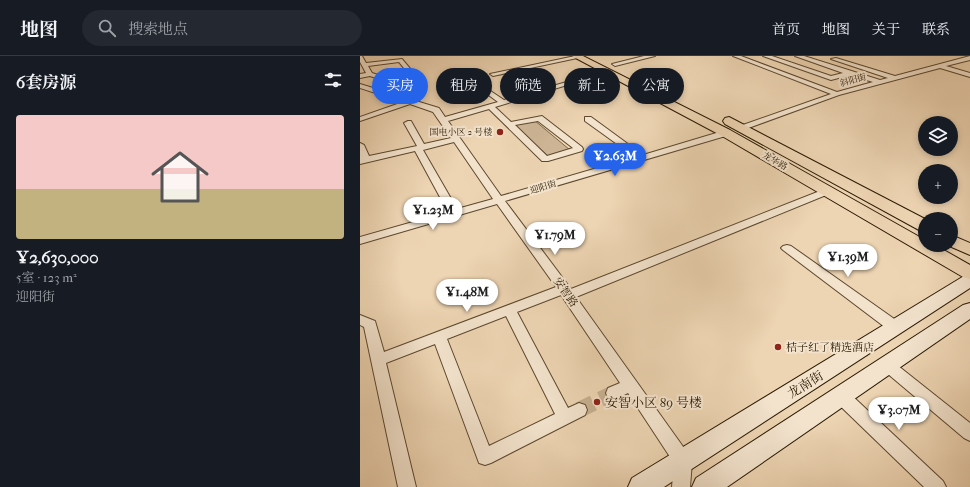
<!DOCTYPE html>
<html lang="zh">
<head>
<meta charset="utf-8">
<style>
	body { margin:0; font-family:"IM FELL French Canon","Noto Serif SC",serif; background:#242831; color:#f1f3f6; height:100vh; display:flex; flex-direction:column; font-size:15px; white-space:nowrap }
	* { box-sizing:border-box; margin:0 }
	p { font-size:13px; color:#9ea1a6 }
	.icon { flex:none; width:22px; height:22px; fill:none; stroke:currentColor; stroke-width:2; stroke-linecap:round; stroke-linejoin:round }
	.map { position:relative; flex:1; overflow:hidden }
	.panel { display:flex; flex-direction:column; background:#171b24; width:360px }
	.panel>* { flex:none }
	.guide { position:absolute; left:12px; top:12px; width:380px; height:36px; display:flex; gap:8px }
	.controls { position:absolute; left:558px; top:60px; display:grid; gap:8px }
	.controls a { display:grid; place-items:center; width:40px; height:40px; border-radius:50%; background:#171b24; box-shadow:0 2px 6px #0003; font-size:20px }
	.price { position:absolute; translate:-50% -34px; padding:0 9px; border-radius:14px; background:#fff; color:#222; font-size:13px; line-height:26px; filter:drop-shadow(0 1px 2px #0008) }
	.price::after { content:''; position:absolute; left:50%; top:24px; width:12px; height:9px; margin-left:-6px; background:inherit; clip-path:polygon(0 0,100% 0,50% 100%) }
	.price.selected { background:#2563eb; color:#fff }
	ul { padding:0; list-style:none }
	li { display:grid; align-content:center; gap:8px; height:212px; padding:0 16px }
	li span { display:grid; place-items:center; height:124px; border-radius:4px; color:#555 }
	li>.icon { margin-inline-start:auto }
	span .icon { width:72px; height:72px; fill:#fffc; stroke-width:1 }
	li b { font-size:17px }
	h2 { display:flex; justify-content:space-between; align-items:center; height:48px; padding:0 16px; font-size:17px }
	.chip { padding:0 14px; border-radius:18px; background:#171b24; box-shadow:0 2px 6px #0003; font-size:14px; line-height:36px }
	.chip.selected { background:#2563eb; color:#fff }
	header { display:flex; align-items:center; gap:24px; box-sizing:border-box; height:56px; padding:0 20px; background:#171b24; border-bottom:1px solid #363941 }
	header strong { font-size:19px }
	nav { display:flex; gap:22px; margin-inline-start:auto; font-size:14px }
	.search { width:280px; height:36px; background:#242831; display:flex; align-items:center; gap:10px; box-sizing:border-box; padding:0 14px; border-radius:22px; color:#9ea1a6; font-size:15px }
	main { display:flex; flex:1; min-height:0 }
	.map>svg:first-child { display:block }
</style>
</head>
<body>
<header>
<strong>地图</strong>
<div class="search"><svg class="icon" aria-label="search" viewBox="0 0 24 24"><circle cx="10" cy="10" r="6"/><path d="M15 15l6 6"/></svg>搜索地点</div>
<nav><a>首页</a><a>地图</a><a>关于</a><a>联系</a></nav>
</header>
<main>
<section class="panel">
<h2>6套房源<svg class="icon" aria-label="filters" viewBox="0 0 24 24"><path d="M4 7h16M4 17h16"/><circle cx="9" cy="7" r="2"/><circle cx="15" cy="17" r="2"/></svg></h2>
<ul>
<li><span style="background:linear-gradient(#f6c9c9 60%,#c2b280 0)"><svg class="icon" aria-label="home" viewBox="0 0 24 24"><path d="M3 11l9-7 9 7M6 9v11h12V9"/></svg></span><div><b>¥2,630,000</b><p>5室 · 123 m²</p><p>迎阳街</p></div></li>
</ul>
</section>
<div class="map">
<svg width="610" height="431" viewBox="0 0 610 431">
	<rect width="100%" height="100%" fill="#edd4b2"/>
	<filter id="stains"><feTurbulence type="fractalNoise" baseFrequency=".005" numOctaves="4"/><feColorMatrix values="0 0 0 0 .2 0 0 0 0 .09 0 0 0 0 .02 0 0 0 .5 -.17"/></filter>
	<radialGradient id="worn" r=".72"><stop offset=".6" stop-color="#630" stop-opacity="0"/><stop offset="1" stop-color="#630" stop-opacity=".3"/></radialGradient>
	<path fill="#ccb494" stroke="#7c674b" d="M174,64l36,30 -22,6 -34,-31z"/>
	<g fill="none" stroke-linecap="round" stroke-linejoin="round">
		<path stroke="#c6af8f" stroke-width="16" stroke-dasharray="16 8" stroke-linecap="butt" d="M219,354l35,-17"/>
		<defs>
			<g id="minor">
				<path d="M0,0h2l4,7 36,-4 16,19 -3,10 -5,1 -40,-13 -10,2v-4l6,-1 -6,-11zM39,6l13,16 -2,7 -38,-12 -4,-7z"/>
				<path d="M215,0l7,1 -89,19 -3,-2z"/>
				<path d="M284,0h11l-40,10 -3,-2z"/>
				<path d="M373,0h8l96,36 36,-10 -23,-7 -19,5 -68,-24h9l59,20 12,-3 -48,-17h9l76,24 8,-2 -57,-19 5,-1 59,18 75,-20v4l-24,6 24,7v4l-30,-9 -101,27 -96,35h-3v-4l91,-32z"/>
				<path d="M245,15l5,1 -115,35 16,15 31,-6 40,31 1,2 -1,2 -34,10h-6l-53,-52 -41,12 53,75 134,-39 -50,-36v-4h6l52,38 80,-24h6v4l-224,66 66,88 254,-100 3,-1 5,3 -2,2 -255,104 113,158 3,6 -2,26h-18l2,-24 -46,-70 -14,7 -6,-2 -2,-5 2,-5 12,-5 -59,-88 -44,17 51,96 11,-5 6,2 2,5 -2,5 -94,48 -6,2 -6,-2 -44,-119 -49,19 30,124h-18l-34,-160 -4,-2v-10l15,6 9,31 172,-65 -59,-83 -137,40v-7l88,-25 -33,-61 -55,13v-21l4,2 5,11 48,-10 -13,-23 4,-2h3l13,23 27,-6 -18,-26 -23,-8 -50,17v-4l43,-15 -43,-14v-4l79,24 6,9 53,-15 -19,-14v-2h4l21,14zM178,65l35,27 -26,8 -32,-31zM94,86l39,57 -36,10 -34,-59zM146,260l49,98 -66,32 -42,-107z"/>
				<path d="M142,25h4l10,7 -5,1 -9,-6z"/>
				<path d="M427,189l4,1 109,77 2,4 -2,4 -5,1 -5,-1 -107,-81 -2,-2 2,-2z"/>
				<path d="M527,303l5,2 78,62v18l-6,-3 -82,-69 -2,-4 2,-4z"/>
				<path d="M481,333l6,2 96,90 3,6h-22l-89,-86 -2,-5 2,-5z"/>
			</g>
			<g id="secondary">
				<path d="M610,218v14l-306,199h-36l4,-9 332,-202z"/>
				<path d="M610,247v16l-243,168h-35l4,-9 267,-173z"/>
			</g>
			<g id="primary">
				<path d="M212,0h11l147,74 195,110v5h10l35,20v14l-7,-2 -241,-141z"/>
				<path d="M369,61l196,102v12l-6,-1 -194,-106 -2,-3 2,-3z"/>
				<path d="M591,179l19,8v12l-23,-10h4z"/>
			</g>
		</defs>
		<use href="#minor" stroke="#5c482e" stroke-width="2"/>
		<use href="#secondary" stroke="#2b1a02" stroke-width="2"/>
		<use href="#primary" stroke="#2b1a02" stroke-width="2"/>
		<use href="#minor" fill="#f3e3cd" fill-rule="evenodd"/>
		<use href="#secondary" fill="#f3e3cd" fill-rule="evenodd"/>
		<use href="#primary" fill="#edd4b2" fill-rule="evenodd"/>
	</g>
	<g fill="#8f2418" stroke="#f3e3cd" stroke-width="1.5">
		<circle cx="140" cy="76" r="4"/>
		<circle cx="418" cy="291" r="4"/>
		<circle cx="237" cy="346" r="4"/>
	</g>
	<g text-anchor="middle" stroke-width="4" stroke-linejoin="round" paint-order="stroke">
		<g font-size="9" fill="#2b1a02" stroke="#f3e3cd">
			<text transform="translate(493 24) rotate(-15)" y="3">斜阳街</text>
			<text transform="translate(415 105) rotate(30)" y="3">龙华路</text>
			<text transform="translate(183 131) rotate(-17)" y="3">迎阳街</text>
		</g>
		<g font-size="9" fill="#2b1a02" stroke="#f3e3cd" text-anchor="end">
			<text x="132" y="79">国电小区 2 号楼</text>
		</g>
		<g font-size="11" fill="#2b1a02" stroke="#f3e3cd">
			<text transform="translate(206 236) rotate(55)" y="4">安智路</text>
		</g>
		<g font-size="11" fill="#2b1a02" stroke="#f3e3cd" text-anchor="start">
			<text x="426" y="295">桔子红了精选酒店</text>
		</g>
		<g font-size="13" fill="#2b1a02" stroke="#f3e3cd">
			<text transform="translate(445 328) rotate(-32)" y="5">龙南街</text>
		</g>
		<g font-size="13" fill="#2b1a02" stroke="#f3e3cd" text-anchor="start">
			<text x="245" y="351">安智小区 89 号楼</text>
		</g>
	</g>
	<rect width="100%" height="100%" filter="url(#stains)"/>
	<rect width="100%" height="100%" fill="url(#worn)"/>
</svg>
<div class="controls">
<a><svg class="icon" aria-label="layers" viewBox="0 0 24 24"><path d="M12 4l9 5-9 5-9-5zM3 14l9 5 9-5"/></svg></a>
<a>+</a>
<a>−</a>
</div>
<b class="price selected" style="left:255px;top:121px">¥2.63M</b>
<b class="price" style="left:73px;top:175px">¥1.23M</b>
<b class="price" style="left:195px;top:200px">¥1.79M</b>
<b class="price" style="left:488px;top:222px">¥1.39M</b>
<b class="price" style="left:107px;top:257px">¥1.48M</b>
<b class="price" style="left:539px;top:375px">¥3.07M</b>
<div class="guide">
<a class="chip selected">买房</a>
<a class="chip">租房</a>
<a class="chip">筛选</a>
<a class="chip">新上</a>
<a class="chip">公寓</a>
</div>
</div>
</main>
</body>
</html>
